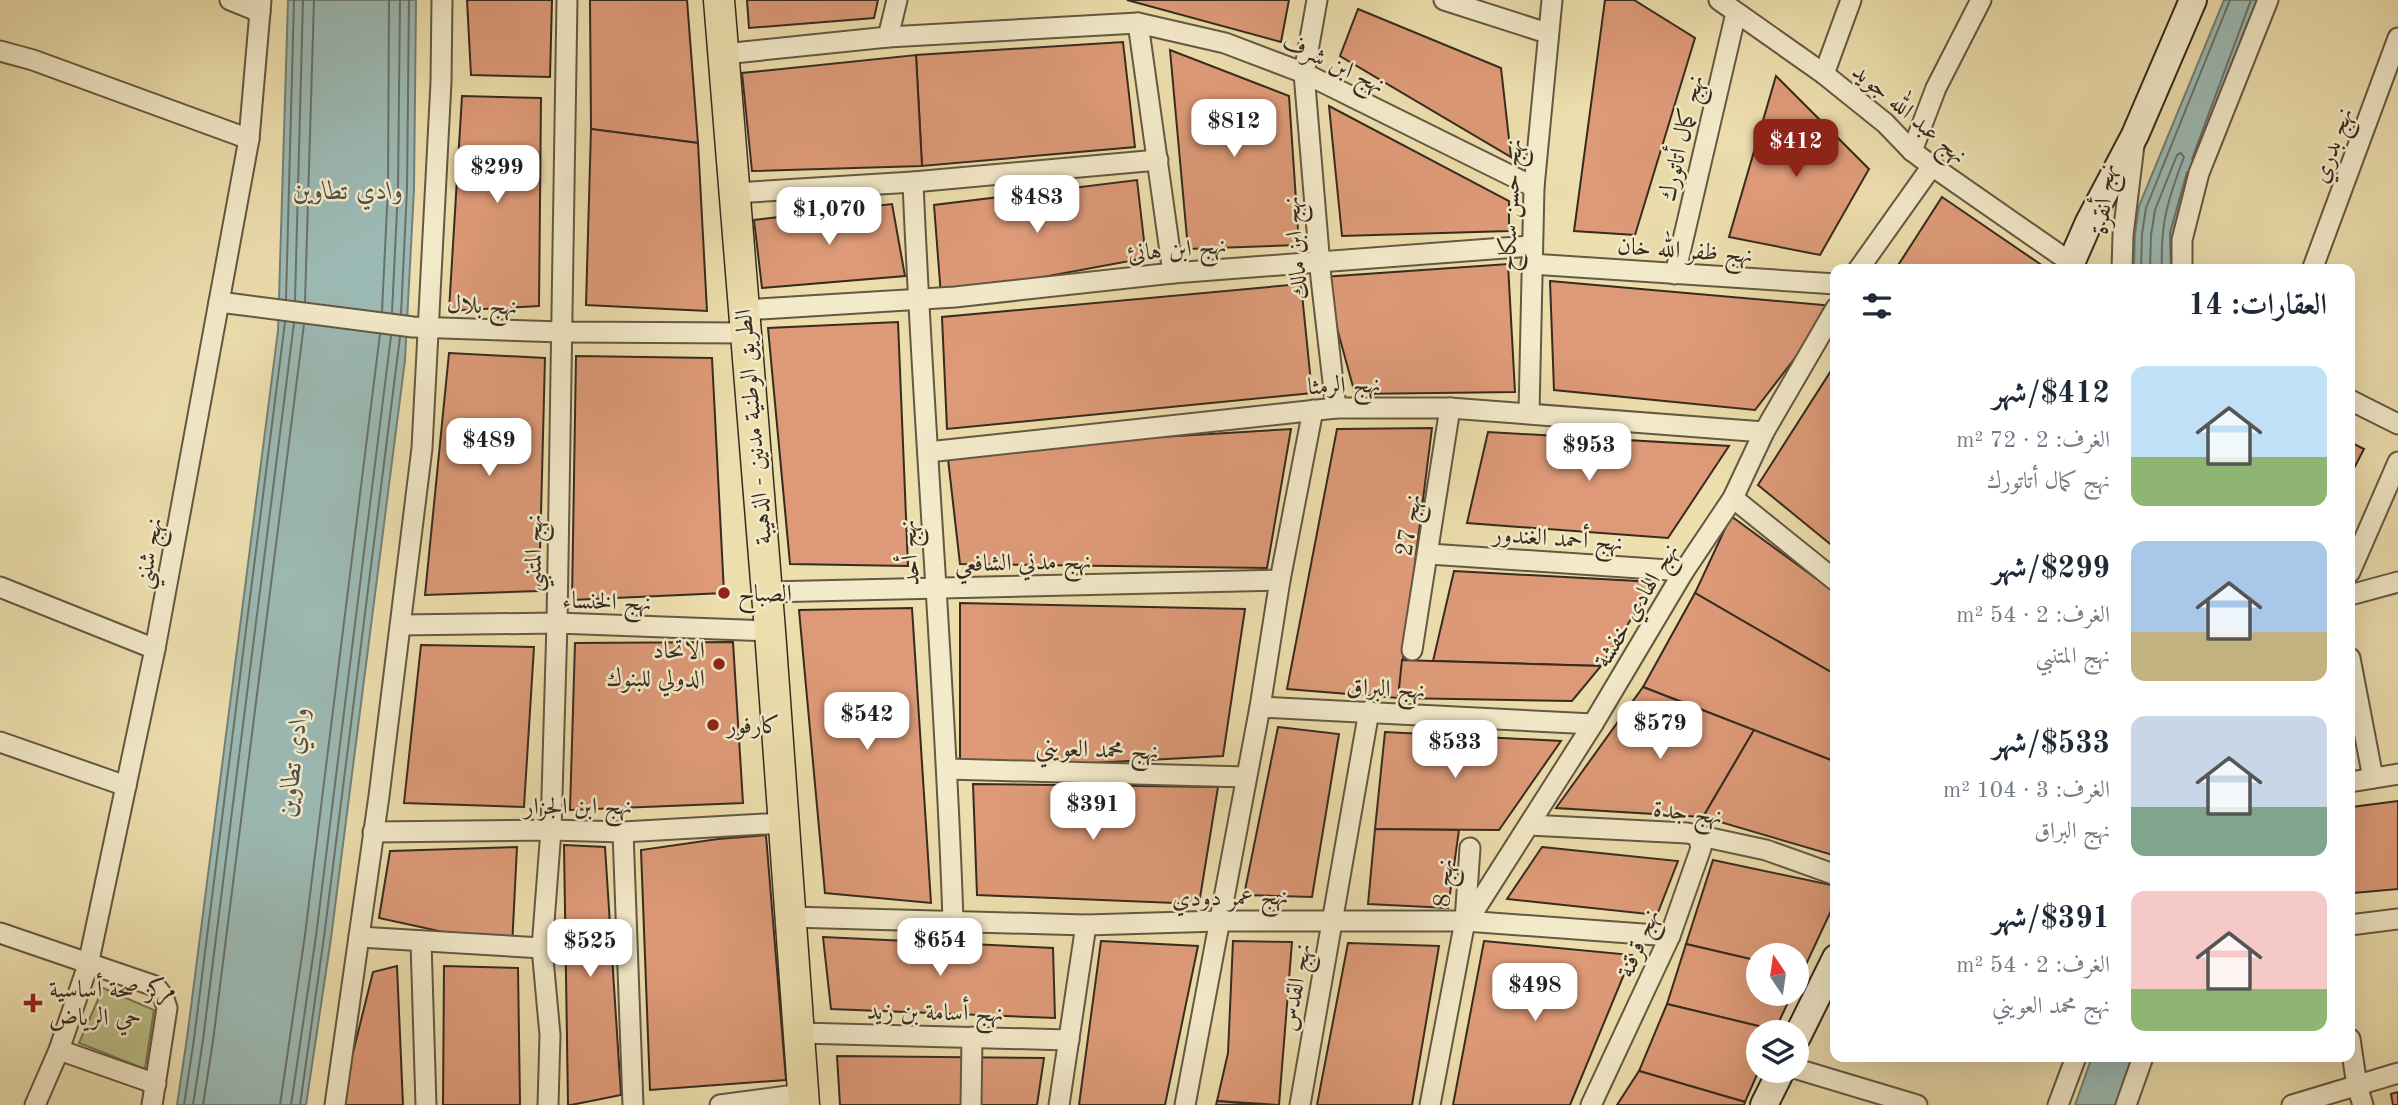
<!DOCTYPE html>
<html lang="ar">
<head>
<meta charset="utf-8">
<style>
	body { margin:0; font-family:"Old Standard TT",Amiri,serif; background:#f2f2f3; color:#1f2937; direction:rtl; height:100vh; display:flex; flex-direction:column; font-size:26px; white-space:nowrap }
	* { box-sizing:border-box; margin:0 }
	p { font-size:23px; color:#747a83 }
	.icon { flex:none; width:38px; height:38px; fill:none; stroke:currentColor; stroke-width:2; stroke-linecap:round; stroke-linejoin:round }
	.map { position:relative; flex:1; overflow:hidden; direction:ltr }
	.sheet { position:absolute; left:1830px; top:264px; width:525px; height:798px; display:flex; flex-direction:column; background:#fff; border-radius:14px; box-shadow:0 7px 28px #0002; direction:rtl }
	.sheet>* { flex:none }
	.needle { width:46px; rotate:347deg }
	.buttons { position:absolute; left:1746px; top:943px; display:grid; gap:14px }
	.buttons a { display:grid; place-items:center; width:63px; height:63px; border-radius:50%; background:#fff; box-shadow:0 7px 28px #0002; font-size:35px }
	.price { position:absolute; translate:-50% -60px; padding:0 16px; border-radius:14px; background:#fff; color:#222; font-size:23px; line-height:46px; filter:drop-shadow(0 2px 4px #0008) }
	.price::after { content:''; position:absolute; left:50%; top:42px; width:21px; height:16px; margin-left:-10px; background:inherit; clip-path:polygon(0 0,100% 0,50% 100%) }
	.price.selected { background:#8f2418; color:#fff }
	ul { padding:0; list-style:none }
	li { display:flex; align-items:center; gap:21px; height:175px; padding:0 28px }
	li span { display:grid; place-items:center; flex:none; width:196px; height:140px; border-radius:14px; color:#555 }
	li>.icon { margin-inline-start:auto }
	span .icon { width:84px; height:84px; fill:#fffc; stroke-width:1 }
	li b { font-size:30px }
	h2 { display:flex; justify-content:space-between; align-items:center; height:84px; padding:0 28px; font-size:30px }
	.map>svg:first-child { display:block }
</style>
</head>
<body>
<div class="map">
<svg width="2398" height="1105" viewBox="0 0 2398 1105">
	<rect width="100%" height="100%" fill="#eddead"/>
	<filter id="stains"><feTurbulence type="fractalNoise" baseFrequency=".00286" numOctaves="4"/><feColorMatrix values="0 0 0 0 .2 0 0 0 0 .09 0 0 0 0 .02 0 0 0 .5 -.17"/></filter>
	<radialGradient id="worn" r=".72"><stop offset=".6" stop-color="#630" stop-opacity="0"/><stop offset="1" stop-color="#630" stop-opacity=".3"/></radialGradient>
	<path fill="#bcc087" stroke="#797653" stroke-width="2" d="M103,988l51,22 -9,59 -66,-26z"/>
	<g fill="#9cbab4" stroke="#738178" stroke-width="2">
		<path d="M288,0h128l-2,189 -9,171 -74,578 -25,167h-129l10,-67 91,-707z"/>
		<path d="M2224,0h35l-82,269 -43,1 1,-36 4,-28z"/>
		<path d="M2092,1057h43l-17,48h-43z"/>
	</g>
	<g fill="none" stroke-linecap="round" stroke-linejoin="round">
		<g stroke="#69726a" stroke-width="2">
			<path d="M2192,159l59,-159"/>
			<path d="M2141,270l1,-36 4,-26 84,-208"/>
			<path d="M2150,270l1,-35 4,-25 22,-55 4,-2 3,4c-16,42 -24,67 -22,113"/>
			<path d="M2171,270l-1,-37 17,-61"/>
			<path d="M286,299l8,-299"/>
			<path d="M295,300l8,-300"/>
			<path d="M305,302l9,-302"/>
			<path d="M382,311l6,-123 1,-188"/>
			<path d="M392,313l6,-124 2,-189"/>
			<path d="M401,314l6,-125 2,-189"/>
			<path d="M184,1105l10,-66 91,-717"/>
			<path d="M193,1105l10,-65 91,-717"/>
			<path d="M203,1105l10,-64 91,-717"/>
			<path d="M280,1105l25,-170 75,-601"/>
			<path d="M291,1105l25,-169 75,-600"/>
			<path d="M300,1105l24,-168 76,-600"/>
		</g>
	</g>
	<g fill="#de9a78" stroke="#362b1f" stroke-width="2">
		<path d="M467,0h85l-2,77 -79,-2z"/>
		<path d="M590,0h97l11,143 -107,-14z"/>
		<path d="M747,0h131l-4,18 -125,10z"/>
		<path d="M1127,0h162l-8,42z"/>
		<path d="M1605,0h29l61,38 -60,197 -61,-4z"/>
		<path d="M1358,9l143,59 10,89 -171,-101z"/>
		<path d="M1123,42l12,105 -213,19 -6,-111z"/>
		<path d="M1170,50l119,46 10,149 -111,4z"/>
		<path d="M916,55l6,111 -170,5 -10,-98z"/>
		<path d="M1776,76l93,93 -49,86 -91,-18z"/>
		<path d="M462,96l79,2 -2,208 -90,5z"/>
		<path d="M1329,106l180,95v30l-167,5z"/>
		<path d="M591,129l107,14 9,168 -121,-6z"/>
		<path d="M1137,180l9,78 -205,38 -7,-91z"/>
		<path d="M1942,197l104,71 -151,2z"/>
		<path d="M892,204l13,72 -143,12 -8,-68z"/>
		<path d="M1508,264l7,128 -160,2 -32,-117z"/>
		<path d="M1550,281l285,25 -80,104 -201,-20z"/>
		<path d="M1301,284l11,109 -365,36 -5,-112z"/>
		<path d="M898,322l10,244 -118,-2 -22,-236z"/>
		<path d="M449,353l96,5 -6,233 -114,4z"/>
		<path d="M576,356l136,2 12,235 -152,7z"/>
		<path d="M1836,363v184l-1,1 -77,-63z"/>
		<path d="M1432,428l-34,270 -111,-9 50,-260z"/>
		<path d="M1291,429l-24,139 -307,-4 -13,-114z"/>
		<path d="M1488,432l241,14 -61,92 -201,-15z"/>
		<path d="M2350,442l14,7 -14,27z"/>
		<path d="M1731,516l105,77v82l-141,-82z"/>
		<path d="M1454,571l201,11 -54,84 -168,-5z"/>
		<path d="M1695,593l141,82v87l-193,-75z"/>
		<path d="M960,603l285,6 -22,147 -263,14z"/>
		<path d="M912,608l19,295 -106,-10 -26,-283z"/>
		<path d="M733,642l10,161 -173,7 5,-167z"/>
		<path d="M421,645l113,2 -10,160 -120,-4z"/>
		<path d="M1402,660l31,1 168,5 -29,35 -174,-3z"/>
		<path d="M1643,687l111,43 -51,87 -147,-9z"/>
		<path d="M1278,727l61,7 -27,163 -68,-2z"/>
		<path d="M1754,730l82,32v94l-133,-39z"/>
		<path d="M1385,732l176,9 -62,89 -124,-1z"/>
		<path d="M973,784l245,3 -19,117 -222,-9z"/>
		<path d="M2398,801v88l-44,4 -2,-86z"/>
		<path d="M1375,829l84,1 -11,78 -80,-4z"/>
		<path d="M766,835l20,245 -136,10 -9,-240 77,-11z"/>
		<path d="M564,845l41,2 16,248 -50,10h-3z"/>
		<path d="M517,847l-5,100 -133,-29 11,-67z"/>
		<path d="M1542,847l136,14 -21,54 -150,-16z"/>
		<path d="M1713,860l123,26v14l-33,71 -6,-1v-14h-38v5l-73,-17z"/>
		<path d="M823,937l230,11 2,70 -224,-9z"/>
		<path d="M1101,941l97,5 -33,159h-86z"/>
		<path d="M1233,941l59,1 -13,163 -62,-4 11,-48z"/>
		<path d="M1484,941l148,14 -62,150h-117z"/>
		<path d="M1348,943l91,3 -27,159h-95z"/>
		<path d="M1686,944l73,17v33h33l-17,36 -108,-26z"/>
		<path d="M397,966l6,139h-63l33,-133z"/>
		<path d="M444,966l74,2 2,137h-77z"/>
		<path d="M1667,1004l108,26 -1,2h-15v38l-14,32 -106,-31z"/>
		<path d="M837,1056l207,2 -7,47h-197z"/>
		<path d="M1639,1071l106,31 -1,3h-127z"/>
		<path d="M2398,1092v13h-5l-2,-11z"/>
		<path d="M1217,1101l44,4h-45z"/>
	</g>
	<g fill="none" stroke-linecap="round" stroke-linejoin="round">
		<defs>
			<g id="street">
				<path d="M230,0l30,12"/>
				<path d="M1317,0l-13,73 17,205 15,130"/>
				<path d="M1444,0l103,33"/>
				<path d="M1719,0l105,74 61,49 27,28 20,15 138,96"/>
				<path d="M1138,23l35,250"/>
				<path d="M888,37l9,-37"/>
				<path d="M0,51l33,9 216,79"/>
				<path d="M724,54l164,-17 250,-14 87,20 79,30 230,114"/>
				<path d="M1824,74l27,-74"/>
				<path d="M1912,151l24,-63 45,-88"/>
				<path d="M913,182c10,246 32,492 40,739"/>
				<path d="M734,193l179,-11 245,-22"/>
				<path d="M1531,264l305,20"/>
				<path d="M1858,270l74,-104"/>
				<path d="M2122,270l1,-35 11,-90"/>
				<path d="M2182,270v-30l17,-67 69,-173"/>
				<path d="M2312,270l86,-232"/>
				<path d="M1675,274l61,-261"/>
				<path d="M219,302l194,25 148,5 184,1"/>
				<path d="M744,310l211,-13 218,-24 358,-27"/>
				<path d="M2350,400l48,24"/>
				<path d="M1529,413l5,-226 18,-187"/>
				<path d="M928,452l408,-44h114l314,24"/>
				<path d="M1733,498l103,83"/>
				<path d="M1429,554l255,17"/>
				<path d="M2350,572l48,-110"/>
				<path d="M0,587l155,62"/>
				<path d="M767,592l513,-12"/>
				<path d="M2350,595l48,-13"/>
				<path d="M401,625l156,-2 213,8"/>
				<path d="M1412,650l38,-242"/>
				<path d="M2350,658l23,120"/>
				<path d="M1260,707l333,17"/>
				<path d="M0,742l126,44"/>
				<path d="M948,769l298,8"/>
				<path d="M2350,782l48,-8"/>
				<path d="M1529,825l158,8 79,17 70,25"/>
				<path d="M373,832l178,-2 72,2 160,-9"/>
				<path d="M623,832l10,273"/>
				<path d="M790,917l296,8 133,-4h246l205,15"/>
				<path d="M1467,922l126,-198 91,-153 49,-73 31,-66 72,-124"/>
				<path d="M2350,925l48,-6"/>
				<path d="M0,933l155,53 8,10 4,12 -15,97"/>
				<path d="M359,937l183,11"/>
				<path d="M421,942l5,163"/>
				<path d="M800,1033l269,7"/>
				<path d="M2350,1039l7,47 6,19"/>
				<path d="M59,1050l97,34"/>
				<path d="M1797,1069l120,36"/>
				<path d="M35,1105l24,-55 29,-85 67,-316 94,-510 12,-139"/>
				<path d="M335,1105l44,-309 43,-348 19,-366 1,-82"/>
				<path d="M548,1105l2,-70 -8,-87 9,-118 6,-207 10,-623"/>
				<path d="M720,1105l83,-11"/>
				<path d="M971,1105l1,-68"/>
				<path d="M1059,1105l27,-180"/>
				<path d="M1185,1105l75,-398 20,-127 33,-170"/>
				<path d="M1300,1105l69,-394"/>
				<path d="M1430,1105l35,-184 5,-73"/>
				<path d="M1591,1105l79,-169 31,-88 -3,-13"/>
				<path d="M2058,1105l18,-48"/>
				<path d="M2126,1105l17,-48"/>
				<path d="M2292,1105l106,-32"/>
			</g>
			<g id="secondary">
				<path d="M2068,270l21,-48 46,-87 58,-135"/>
				<path d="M1797,1037l39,-79"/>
				<path d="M1764,1105l17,-34"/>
			</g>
			<path id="primary" d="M719,0l51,631 34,474"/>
		</defs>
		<use href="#street" stroke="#645842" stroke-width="23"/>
		<use href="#secondary" stroke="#362b1f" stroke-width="30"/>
		<use href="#primary" stroke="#362b1f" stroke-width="33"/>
		<use href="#street" stroke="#f3eaca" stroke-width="19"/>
		<use href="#secondary" stroke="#f3eaca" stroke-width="26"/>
		<use href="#primary" stroke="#eddead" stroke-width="30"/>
	</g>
	<g fill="#8f2418" stroke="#f3eaca" stroke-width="2.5">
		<circle cx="724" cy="593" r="7"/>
		<circle cx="719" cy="664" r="7"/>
		<circle cx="713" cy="725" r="7"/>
		<path d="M29.5 992.5h7v7h7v7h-7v7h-7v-7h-7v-7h7z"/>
	</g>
	<g text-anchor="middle" stroke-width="5" stroke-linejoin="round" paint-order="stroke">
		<g font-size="24" fill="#362b1f" stroke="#f3eaca">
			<text transform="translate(1334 63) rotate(25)" y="8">نهج ابن شرف</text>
			<text transform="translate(1910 113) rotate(40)" y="8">نهج عبد الله جويد</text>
			<text transform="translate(1681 138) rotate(-77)" y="8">نهج كمال أتاتورك</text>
			<text transform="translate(2332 145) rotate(-70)" y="8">نهج بدري</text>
			<text transform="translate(2103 199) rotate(-84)" y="8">نهج أنقرة</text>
			<text transform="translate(1510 205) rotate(-87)" y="8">نهج حسن سكاح</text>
			<text transform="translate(1295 248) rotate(-95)" y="8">نهج ابن مالك</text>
			<text transform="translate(1177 249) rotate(-5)" y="8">نهج ابن هانئ</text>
			<text transform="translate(1685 250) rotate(4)" y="8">نهج ظفر الله خان</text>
			<text transform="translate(482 305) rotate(2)" y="8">نهج بلال</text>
			<text transform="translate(1344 385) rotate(-2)" y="8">نهج الرمثا</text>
			<text transform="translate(753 427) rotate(-95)" y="8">الطريق الوطنية مدنين - الذهيبة</text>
			<text transform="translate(1408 525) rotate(-81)" y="8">نهج 27</text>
			<text transform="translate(1558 538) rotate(4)" y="8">نهج أحمد الغندور</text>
			<text transform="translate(148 553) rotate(-80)" y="8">نهج شنني</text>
			<text transform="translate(533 553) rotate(-89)" y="8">نهج المتنبي</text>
			<text transform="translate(909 553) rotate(-94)" y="8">نهج أحد</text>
			<text transform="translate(1023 562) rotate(-1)" y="8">نهج مدني الشافعي</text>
			<text transform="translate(607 601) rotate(2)" y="8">نهج الخنساء</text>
			<text transform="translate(1636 605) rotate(-59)" y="8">نهج الهادي خفشة</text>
			<text transform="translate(1386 688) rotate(3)" y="8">نهج البراق</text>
			<text transform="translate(1097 749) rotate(2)" y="8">نهج محمد العويني</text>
			<text x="578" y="814">نهج ابن الجزار</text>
			<text transform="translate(1688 812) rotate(7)" y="8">نهج جدة</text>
			<text transform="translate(1443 883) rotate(-86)" y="8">نهج 8</text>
			<text transform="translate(1230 897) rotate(-1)" y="8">نهج عمر دودي</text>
			<text transform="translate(1638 943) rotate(-67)" y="8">نهج قرقنة</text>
			<text transform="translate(1295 987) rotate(-80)" y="8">نهج القدس</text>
			<text transform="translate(935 1012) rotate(1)" y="8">نهج أسامة بن زيد</text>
		</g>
		<g font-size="24" fill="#362b1f" stroke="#f3eaca" text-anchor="start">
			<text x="738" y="601">الصباح</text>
			<text x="705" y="658" text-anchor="end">الاتحاد<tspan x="705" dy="28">الدولي للبنوك</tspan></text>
			<text x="727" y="733">كارفور</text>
			<text x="49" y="997">مركز صحة أساسية<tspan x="49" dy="28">حي الرياض</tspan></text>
		</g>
		<g font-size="26" font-style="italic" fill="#504f44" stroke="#f3eaca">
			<text x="348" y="199">وادي تطاوين</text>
			<text transform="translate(292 762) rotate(-83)" y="9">وادي تطاوين</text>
		</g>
	</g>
	<rect width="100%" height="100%" filter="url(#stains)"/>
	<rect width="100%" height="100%" fill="url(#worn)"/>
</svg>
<div class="buttons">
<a><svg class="needle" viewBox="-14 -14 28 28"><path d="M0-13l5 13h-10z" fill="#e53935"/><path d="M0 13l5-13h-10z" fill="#747a83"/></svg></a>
<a><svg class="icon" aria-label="layers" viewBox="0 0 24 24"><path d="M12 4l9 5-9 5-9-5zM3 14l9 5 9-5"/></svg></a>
</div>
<b class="price" style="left:1234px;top:159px">$812</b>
<b class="price selected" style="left:1796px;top:179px">$412</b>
<b class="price" style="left:497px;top:205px">$299</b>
<b class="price" style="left:1037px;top:235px">$483</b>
<b class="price" style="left:829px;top:247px">$1,070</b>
<b class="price" style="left:489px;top:478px">$489</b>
<b class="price" style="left:1589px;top:483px">$953</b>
<b class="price" style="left:867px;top:752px">$542</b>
<b class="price" style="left:1660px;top:761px">$579</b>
<b class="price" style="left:1455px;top:780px">$533</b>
<b class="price" style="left:1093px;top:842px">$391</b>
<b class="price" style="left:940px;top:978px">$654</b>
<b class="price" style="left:590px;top:979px">$525</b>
<b class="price" style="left:1535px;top:1023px">$498</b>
<section class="sheet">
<h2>العقارات: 14<svg class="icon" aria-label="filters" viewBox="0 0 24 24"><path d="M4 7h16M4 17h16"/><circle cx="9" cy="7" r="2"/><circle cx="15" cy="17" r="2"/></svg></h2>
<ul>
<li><span style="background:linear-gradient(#bfe0f5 65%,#8fb573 0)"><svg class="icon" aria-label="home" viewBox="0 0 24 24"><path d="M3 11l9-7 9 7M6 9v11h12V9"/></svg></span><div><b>$412/شهر</b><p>الغرف: 2 · 72 m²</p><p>نهج كمال أتاتورك</p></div></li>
<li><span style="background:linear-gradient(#a9c7e8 65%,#c2b280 0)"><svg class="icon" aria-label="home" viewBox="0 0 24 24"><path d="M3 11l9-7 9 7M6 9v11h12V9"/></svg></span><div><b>$299/شهر</b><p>الغرف: 2 · 54 m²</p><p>نهج المتنبي</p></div></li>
<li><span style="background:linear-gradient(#c9d6e8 65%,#7fa58c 0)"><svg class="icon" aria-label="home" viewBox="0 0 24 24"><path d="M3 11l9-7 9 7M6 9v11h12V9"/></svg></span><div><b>$533/شهر</b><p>الغرف: 3 · 104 m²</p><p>نهج البراق</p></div></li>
<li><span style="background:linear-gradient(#f6c9c9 70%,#8fb573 0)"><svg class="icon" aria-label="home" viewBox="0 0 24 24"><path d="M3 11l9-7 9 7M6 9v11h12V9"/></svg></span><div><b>$391/شهر</b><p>الغرف: 2 · 54 m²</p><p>نهج محمد العويني</p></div></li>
</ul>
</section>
</div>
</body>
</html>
